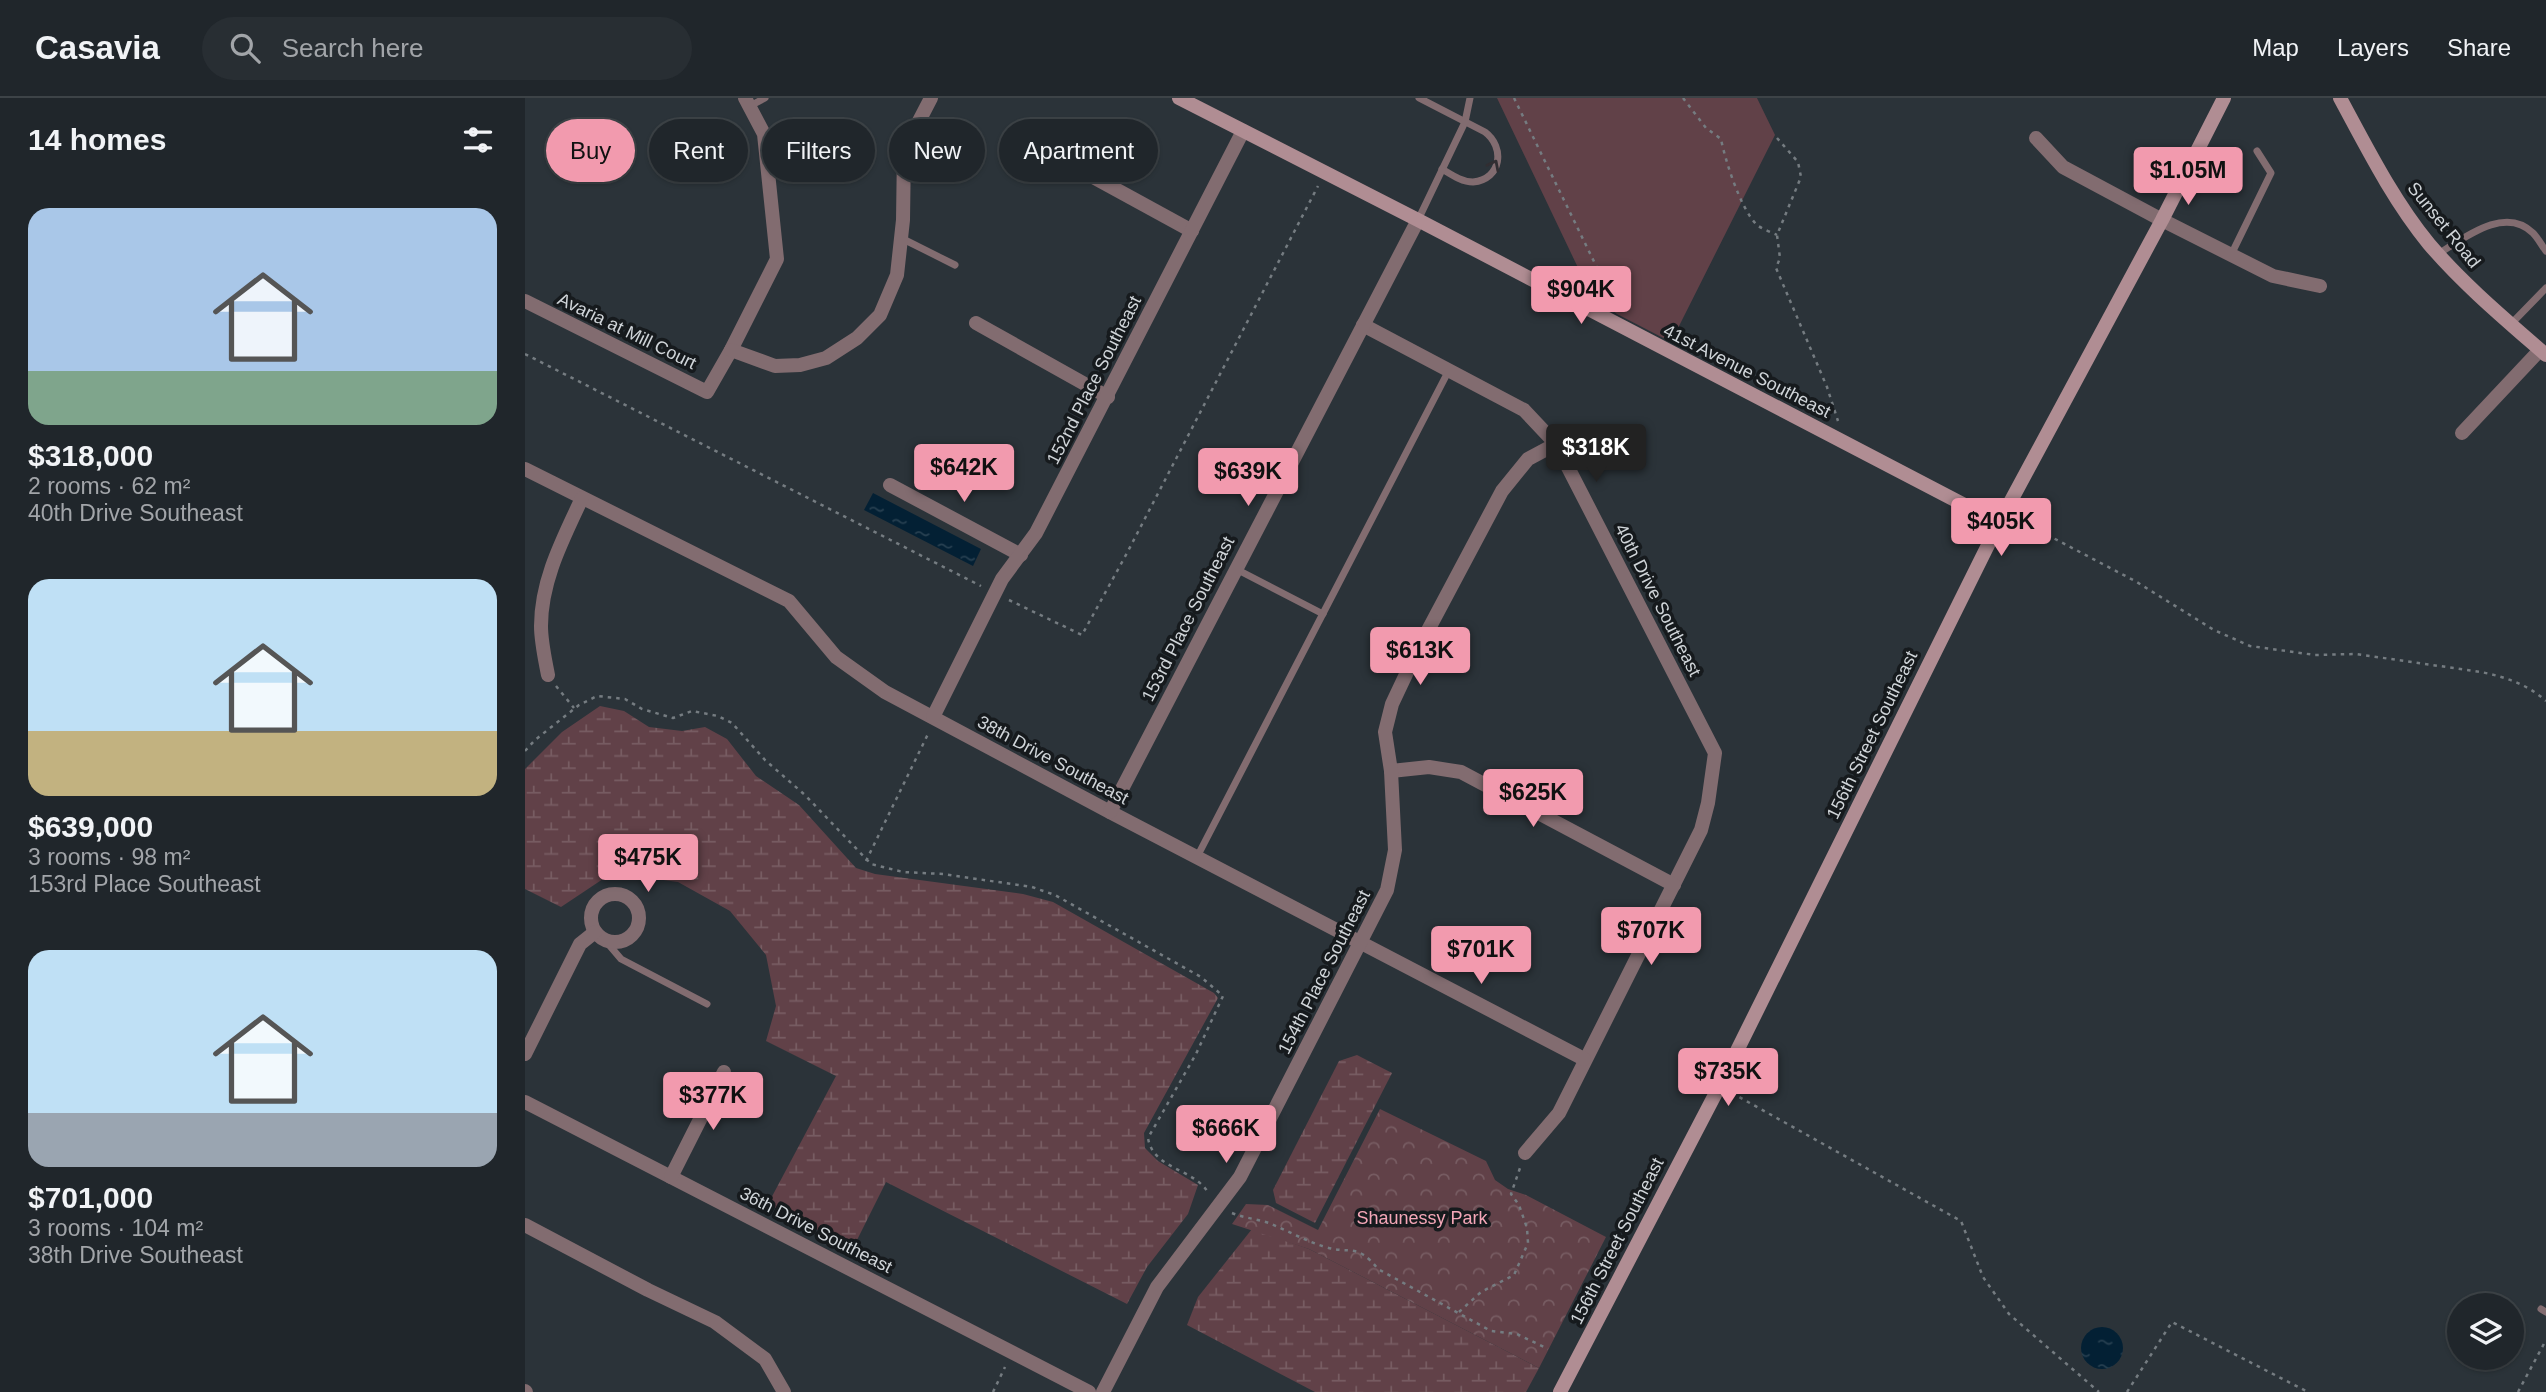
<!DOCTYPE html>
<html lang="en">
<head>
<meta charset="utf-8">
<style>
	body { margin:0; font-family:Arial,sans-serif; background:#282e33; color:#f1f3f6; height:100vh; display:flex; flex-direction:column; font-size:26px; white-space:nowrap }
	* { box-sizing:border-box; margin:0 }
	p { font-size:23px; color:#a2a5a9 }
	.icon { flex:none; width:38px; height:38px; fill:none; stroke:currentColor; stroke-width:2; stroke-linecap:round; stroke-linejoin:round }
	.map { position:relative; flex:1; overflow:hidden }
	.side { display:flex; flex-direction:column; background:#20262b; width:525px }
	.side>* { flex:none }
	.hud { position:absolute; left:21px; top:21px; width:665px; height:63px; display:flex; gap:14px }
	.tools { position:absolute; left:1922px; top:1195px; display:grid; gap:14px }
	.tools a { display:grid; place-items:center; width:77px; height:77px; border-radius:50%; background:#20262b; box-shadow:0 2px 5px #0004,0 0 0 2px #3d4347; font-size:35px }
	.price { position:absolute; translate:-50% -60px; padding:0 16px; border-radius:7px; background:#f29aae; color:#111; font-size:23px; line-height:46px; filter:drop-shadow(0 2px 4px #0008) }
	.price::after { content:''; position:absolute; left:50%; top:42px; width:21px; height:16px; margin-left:-10px; background:inherit; clip-path:polygon(0 0,100% 0,50% 100%) }
	.price.current { background:#222; color:#fff }
	ul { padding:0; list-style:none }
	li { display:grid; align-content:center; gap:14px; height:371px; padding:0 28px }
	li span { display:grid; place-items:center; height:217px; border-radius:21px; color:#555 }
	li>.icon { margin-inline-start:auto }
	span .icon { width:126px; height:126px; fill:#fffc; stroke-width:1 }
	li b { font-size:30px }
	h2 { display:flex; justify-content:space-between; align-items:center; height:84px; padding:0 28px; font-size:30px }
	.pill { padding:0 24px; border-radius:32px; background:#20262b; box-shadow:0 2px 5px #0004,0 0 0 2px #3d4347; font-size:24px; line-height:63px }
	.pill.current { background:#f29aae; color:#111 }
	header { display:flex; align-items:center; gap:42px; box-sizing:border-box; height:98px; padding:0 35px; background:#20262b; border-bottom:2px solid #3d4347 }
	header strong { font-size:33px }
	nav { display:flex; gap:38px; margin-inline-start:auto; font-size:24px }
	.search { width:490px; height:63px; background:#282e33; display:flex; align-items:center; gap:18px; box-sizing:border-box; padding:0 24px; border-radius:38px; color:#a2a5a9; font-size:26px }
	main { display:flex; flex:1; min-height:0 }
	.map>svg:first-child { display:block }
</style>
</head>
<body>
<header>
<strong>Casavia</strong>
<div class="search"><svg class="icon" aria-label="search" viewBox="0 0 24 24"><circle cx="10" cy="10" r="6"/><path d="M15 15l6 6"/></svg>Search here</div>
<nav><a>Map</a><a>Layers</a><a>Share</a></nav>
</header>
<main>
<section class="side">
<h2>14 homes<svg class="icon" aria-label="filters" viewBox="0 0 24 24"><path d="M4 7h16M4 17h16"/><circle cx="9" cy="7" r="2"/><circle cx="15" cy="17" r="2"/></svg></h2>
<ul>
<li><span style="background:linear-gradient(#a9c7e8 75%,#7fa58c 0)"><svg class="icon" aria-label="home" viewBox="0 0 24 24"><path d="M3 11l9-7 9 7M6 9v11h12V9"/></svg></span><div><b>$318,000</b><p>2 rooms · 62 m²</p><p>40th Drive Southeast</p></div></li>
<li><span style="background:linear-gradient(#bfe0f5 70%,#c2b280 0)"><svg class="icon" aria-label="home" viewBox="0 0 24 24"><path d="M3 11l9-7 9 7M6 9v11h12V9"/></svg></span><div><b>$639,000</b><p>3 rooms · 98 m²</p><p>153rd Place Southeast</p></div></li>
<li><span style="background:linear-gradient(#bfe0f5 75%,#9aa5b1 0)"><svg class="icon" aria-label="home" viewBox="0 0 24 24"><path d="M3 11l9-7 9 7M6 9v11h12V9"/></svg></span><div><b>$701,000</b><p>3 rooms · 104 m²</p><p>38th Drive Southeast</p></div></li>
</ul>
</section>
<div class="map">
<svg width="2021" height="1294" viewBox="0 0 2021 1294">
	<defs>
		<pattern id="wetland-marsh" width="20" height="14" patternUnits="userSpaceOnUse" patternTransform="scale(1.75)"><rect width="20" height="14" fill="#614148"/><path d="M1 5h8M5 5V1M11 12h8M15 12V8" fill="none" stroke="#775c62"/></pattern>
		<pattern id="park-crowns" width="20" height="18" patternUnits="userSpaceOnUse" patternTransform="scale(1.75)"><rect width="20" height="18" fill="#614148"/><path d="M2 6a3 3 0 1 1 6 0M12 15a3 3 0 1 1 6 0" fill="none" stroke="#775c62"/></pattern>
		<pattern id="water-ripples" width="26" height="14" patternUnits="userSpaceOnUse" patternTransform="scale(1.75)"><rect width="26" height="14" fill="#032034"/><path d="M2 4q2-2 4 0t4 0M15 11q2-2 4 0t4 0" fill="none" stroke="#274051"/></pattern>
	</defs>
	<rect width="100%" height="100%" fill="#2b3339"/>
	<path fill="#614148" d="M972,0h260l18,37 -104,207 -54,-28 -25,-21 -2,-10 -9,-9z"/>
	<g fill="url(#wetland-marsh)">
		<path d="M75,608l24,5 25,16 33,4 23,-4 22,12 29,37 43,29 57,63 19,6 148,20 30,8 161,91 4,5 -74,135 1,15 13,13 40,24 -10,29 -41,53 -20,37 -241,-122 -33,66 -85,-44 68,-128 -70,-35 10,-35 -10,-51 -36,-44 -52,-29 -66,-9 -51,34 -36,-18v-120l37,-37z"/>
		<path d="M832,957l35,18 -77,150 -39,-20 -3,-13 66,-129z"/>
		<path d="M727,1131l57,20 230,119 -13,24h-211l-128,-67 11,-28z"/>
	</g>
	<path fill="url(#park-crowns)" d="M855,1011l106,52 9,19 13,9 18,6 80,42 -67,131 -230,-119 -77,-25 14,-20 22,1 50,25z"/>
	<g fill="url(#water-ripples)">
		<path d="M348,395l108,56 -8,17 -109,-56z"/>
		<circle cx="1577" cy="1250" r="21"/>
	</g>
	<g fill="none" stroke-linecap="round" stroke-linejoin="round">
		<g stroke="#757c81" stroke-width="2.5" stroke-dasharray="3.5 5" stroke-linecap="butt">
			<path d="M989,0l91,186 2,17"/>
			<path d="M1158,0l23,30 15,11c4,21 20,71 36,86 5,4 14,7 20,10"/>
			<path d="M1252,40l21,24 3,15 -24,58 3,23 -4,10 51,119 11,34"/>
			<path d="M0,256l456,232"/>
			<path d="M1492,421l118,62 79,49 36,16 65,9 41,-1 125,18c24,5 46,12 65,29"/>
			<path d="M484,502l73,35 45,-82 191,-367"/>
			<path d="M31,588l18,22"/>
			<path d="M0,653l10,-11 44,-35 18,-9 28,3 17,10 31,9 19,-7 26,5 14,7 33,37 40,35 66,69 32,8 40,2 89,13 23,8 146,82 22,19 -27,58 -48,84c5,32 47,30 61,56"/>
			<path d="M341,763l63,-129"/>
			<path d="M1207,995l229,128 22,56 26,37 90,78"/>
			<path d="M707,1115c12,5 25,6 37,10 19,8 37,18 56,24 27,8 31,-5 53,22l113,62 26,3 31,15"/>
			<path d="M934,1214l22,-20 33,-17 14,-32 -1,-15 -8,-23 -8,-11 9,-26"/>
			<path d="M468,1294l12,-25"/>
			<path d="M1602,1294l45,-70 136,70"/>
			<path d="M1993,1294l28,-52"/>
		</g>
		<g stroke="#826c70" stroke-width="7">
			<path d="M894,0l66,34c20,15 17,47 -12,50 -11,0 -21,-7 -31,-13"/>
			<path d="M225,8l15,-8"/>
			<path d="M893,122l47,-98 5,-24"/>
			<path d="M376,140l54,27"/>
			<path d="M1913,156c26,-16 67,-49 95,-21 5,5 9,13 13,18"/>
			<path d="M1706,157l40,-82 -14,-22"/>
			<path d="M1986,226l35,-36"/>
			<path d="M711,471l87,45"/>
			<path d="M672,759l252,-487"/>
			<path d="M79,841l17,20 86,45"/>
			<path d="M2016,1211l5,3"/>
		</g>
		<g stroke="#826c70" stroke-width="14">
			<path d="M1511,40l27,29 99,53 111,56 47,10"/>
			<path d="M539,63l128,70"/>
			<path d="M0,203l182,91 24,-42 46,-91 -13,-125 -19,-36"/>
			<path d="M451,225l132,74"/>
			<path d="M838,227l161,85 32,34 159,309 -7,50 -7,27 -142,283 -34,40"/>
			<path d="M206,252l44,16 25,-1 26,-7 31,-20 23,-23 17,-40 6,-55 1,-70 27,-52"/>
			<path d="M1937,335l78,-83"/>
			<path d="M0,371l264,132 47,56 49,35 225,120 474,247"/>
			<path d="M365,387l131,70"/>
			<path d="M23,577c-3,-16 -7,-33 -7,-49 0,-46 22,-87 41,-128"/>
			<path d="M408,619l69,-138 34,-46 207,-402"/>
			<path d="M866,673l38,-4 32,5 213,113"/>
			<path d="M585,714l308,-592"/>
			<circle cx="90" cy="820" r="24"/>
			<path d="M0,956l55,-110 15,-12"/>
			<path d="M0,1004l564,290"/>
			<path d="M146,1079l53,-105"/>
			<path d="M0,1127l123,65 67,32 50,37 19,33"/>
			<path d="M0,1293l1,1"/>
			<path d="M578,1294l54,-105 83,-110 147,-287 8,-40 -4,-79 -6,-39 7,-28 25,-53 85,-160 26,-32 28,-15"/>
		</g>
		<g stroke="#b08d93" stroke-width="14">
			<path d="M654,0l239,122 581,303"/>
			<path d="M1815,0c27,50 53,102 89,146 35,41 77,76 117,111"/>
			<path d="M1035,1294l159,-305 280,-564 163,-303 62,-122"/>
		</g>
	</g>
	<defs><path id="oneway-chevron" d="M-2-3.5L2.5 0L-2 3.5" fill="none" stroke-width="1.6" stroke-linecap="round" stroke-linejoin="round" transform="scale(1.75)"/></defs>
	<use stroke="#312e32" href="#oneway-chevron" transform="translate(969 67) rotate(-63)"/>
	<g text-anchor="middle" stroke-width="7" stroke-linejoin="round" paint-order="stroke">
		<g font-size="18" fill="#d0d5d9" stroke="#161a1d">
			<text transform="translate(1919 127) rotate(51)" y="6">Sunset Road</text>
			<text transform="translate(102 233) rotate(26)" y="6">Avaria at Mill Court</text>
			<text transform="translate(1222 273) rotate(27)" y="6">41st Avenue Southeast</text>
			<text transform="translate(569 282) rotate(-63)" y="6">152nd Place Southeast</text>
			<text transform="translate(1133 502) rotate(63)" y="6">40th Drive Southeast</text>
			<text transform="translate(663 521) rotate(-63)" y="6">153rd Place Southeast</text>
			<text transform="translate(1347 637) rotate(-64)" y="6">156th Street Southeast</text>
			<text transform="translate(528 662) rotate(28)" y="6">38th Drive Southeast</text>
			<text transform="translate(799 874) rotate(-63)" y="6">154th Place Southeast</text>
			<text transform="translate(291 1132) rotate(27)" y="6">36th Drive Southeast</text>
			<text transform="translate(1092 1143) rotate(-63)" y="6">156th Street Southeast</text>
		</g>
		<g font-size="18" fill="#f5a7b8" stroke="#161a1d">
			<text x="897" y="1126">Shaunessy Park</text>
		</g>
	</g>
</svg>
<div class="tools">
<a><svg class="icon" aria-label="layers" viewBox="0 0 24 24"><path d="M12 4l9 5-9 5-9-5zM3 14l9 5 9-5"/></svg></a>
</div>
<b class="price" style="left:1663px;top:109px">$1.05M</b>
<b class="price" style="left:1056px;top:228px">$904K</b>
<b class="price current" style="left:1071px;top:386px">$318K</b>
<b class="price" style="left:439px;top:406px">$642K</b>
<b class="price" style="left:723px;top:410px">$639K</b>
<b class="price" style="left:1476px;top:460px">$405K</b>
<b class="price" style="left:895px;top:589px">$613K</b>
<b class="price" style="left:1008px;top:731px">$625K</b>
<b class="price" style="left:123px;top:796px">$475K</b>
<b class="price" style="left:1126px;top:869px">$707K</b>
<b class="price" style="left:956px;top:888px">$701K</b>
<b class="price" style="left:1203px;top:1010px">$735K</b>
<b class="price" style="left:188px;top:1034px">$377K</b>
<b class="price" style="left:701px;top:1067px">$666K</b>
<div class="hud">
<a class="pill current">Buy</a>
<a class="pill">Rent</a>
<a class="pill">Filters</a>
<a class="pill">New</a>
<a class="pill">Apartment</a>
</div>
</div>
</main>
</body>
</html>
